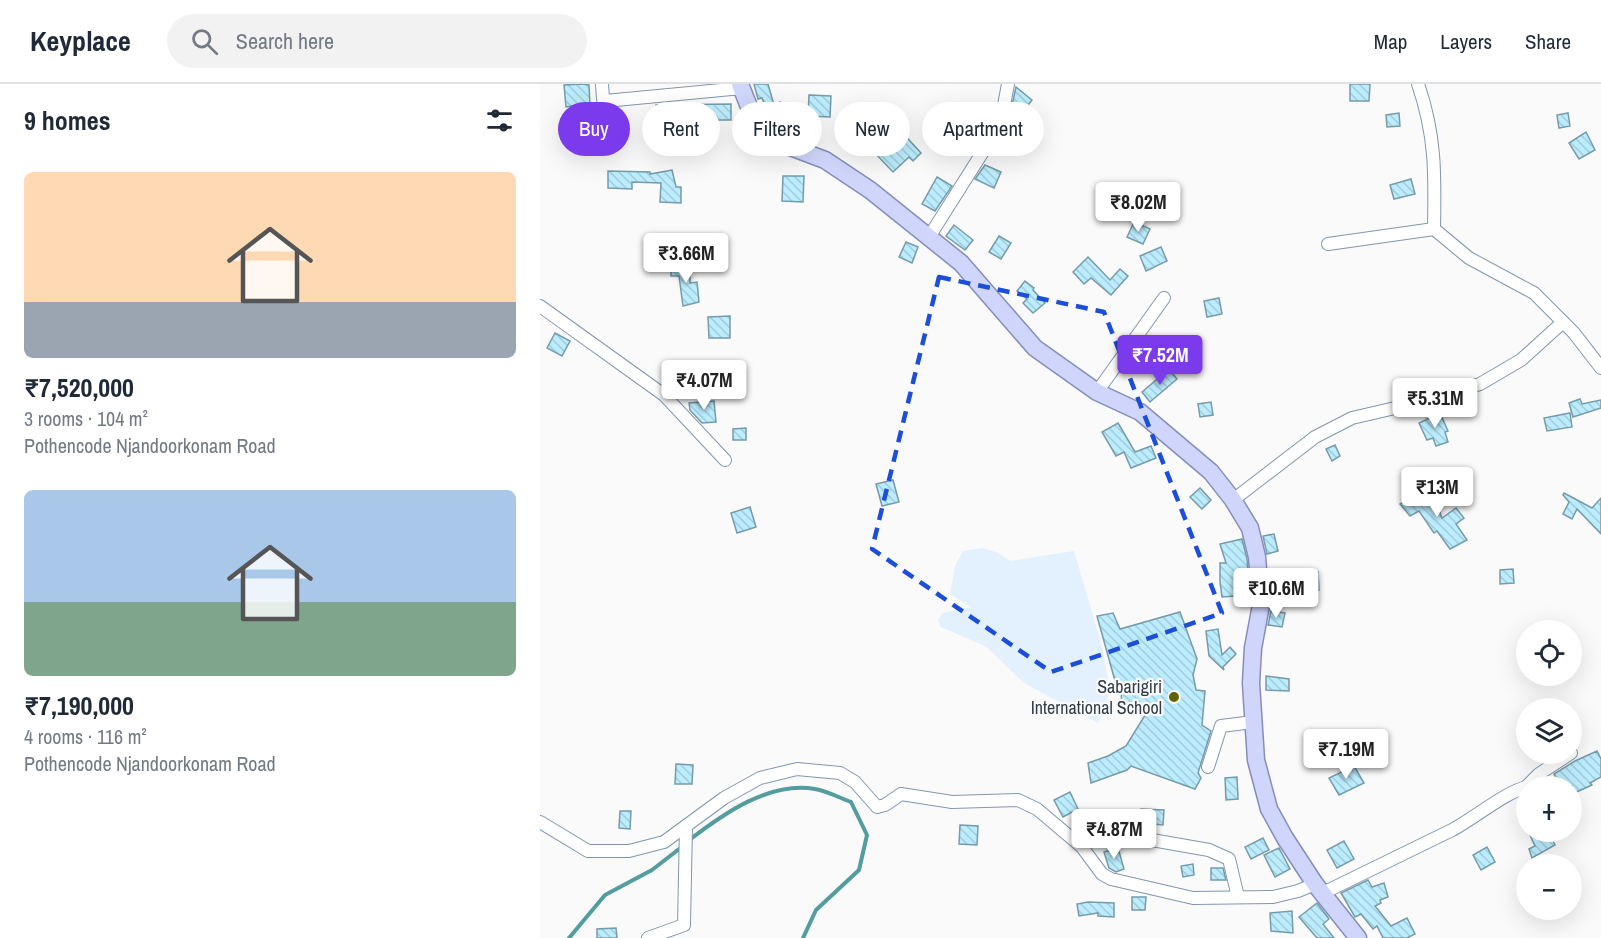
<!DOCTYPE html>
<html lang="en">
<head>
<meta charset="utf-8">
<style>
	body { margin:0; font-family:"Archivo Narrow",sans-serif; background:#f2f2f3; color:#1f2937; height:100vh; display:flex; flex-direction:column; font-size:22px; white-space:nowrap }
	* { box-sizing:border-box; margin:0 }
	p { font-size:20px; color:#747a83 }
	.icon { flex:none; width:33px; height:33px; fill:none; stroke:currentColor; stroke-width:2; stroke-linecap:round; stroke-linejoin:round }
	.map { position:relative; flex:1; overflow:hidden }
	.panel { display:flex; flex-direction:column; background:#fff; width:540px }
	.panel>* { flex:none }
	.banner { position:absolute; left:18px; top:18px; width:570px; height:54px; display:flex; gap:12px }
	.controls { position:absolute; left:976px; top:536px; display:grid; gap:12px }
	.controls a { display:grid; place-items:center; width:66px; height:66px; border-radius:50%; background:#fff; box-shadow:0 6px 24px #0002; font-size:30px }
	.price { position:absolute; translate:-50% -51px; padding:0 14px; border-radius:6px; background:#fff; color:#222; font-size:20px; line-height:39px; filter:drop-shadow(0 2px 3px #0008) }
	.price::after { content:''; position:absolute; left:50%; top:36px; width:18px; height:14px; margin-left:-9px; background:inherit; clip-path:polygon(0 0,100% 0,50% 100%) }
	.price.on { background:#7c3aed; color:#fff }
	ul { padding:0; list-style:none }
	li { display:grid; align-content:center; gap:12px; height:318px; padding:0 24px }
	li span { display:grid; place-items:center; height:186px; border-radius:9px; color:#555 }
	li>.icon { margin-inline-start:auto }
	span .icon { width:108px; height:108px; fill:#fffc; stroke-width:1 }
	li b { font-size:26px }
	h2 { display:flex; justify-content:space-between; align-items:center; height:72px; padding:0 24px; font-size:26px }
	.chip { padding:0 21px; border-radius:27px; background:#fff; box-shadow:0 6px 24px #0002; font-size:21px; line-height:54px }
	.chip.on { background:#7c3aed; color:#fff }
	header { display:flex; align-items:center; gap:36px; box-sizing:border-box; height:84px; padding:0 30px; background:#fff; border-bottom:2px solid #e0e1e3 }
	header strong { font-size:28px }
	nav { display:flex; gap:33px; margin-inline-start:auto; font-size:21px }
	.search { width:420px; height:54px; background:#f2f2f3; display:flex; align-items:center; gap:15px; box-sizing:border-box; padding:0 21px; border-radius:33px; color:#747a83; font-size:22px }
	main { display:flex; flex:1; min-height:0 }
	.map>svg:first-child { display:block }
</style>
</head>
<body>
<header>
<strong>Keyplace</strong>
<div class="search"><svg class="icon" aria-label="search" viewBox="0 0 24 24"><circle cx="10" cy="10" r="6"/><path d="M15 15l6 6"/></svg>Search here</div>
<nav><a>Map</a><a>Layers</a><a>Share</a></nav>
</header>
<main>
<section class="panel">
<h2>9 homes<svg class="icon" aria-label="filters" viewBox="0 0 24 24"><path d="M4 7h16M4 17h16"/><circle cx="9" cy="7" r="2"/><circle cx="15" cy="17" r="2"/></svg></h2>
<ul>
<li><span style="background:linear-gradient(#ffd9b3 70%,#9aa5b1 0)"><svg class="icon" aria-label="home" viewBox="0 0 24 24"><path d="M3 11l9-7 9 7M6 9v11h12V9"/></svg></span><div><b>₹7,520,000</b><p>3 rooms · 104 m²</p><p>Pothencode Njandoorkonam Road</p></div></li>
<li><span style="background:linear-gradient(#a9c7e8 60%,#7fa58c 0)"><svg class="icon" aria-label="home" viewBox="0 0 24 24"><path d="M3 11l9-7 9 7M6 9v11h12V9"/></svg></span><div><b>₹7,190,000</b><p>4 rooms · 116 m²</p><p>Pothencode Njandoorkonam Road</p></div></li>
</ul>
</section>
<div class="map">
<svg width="1061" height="854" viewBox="0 0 1061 854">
	<defs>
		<pattern id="building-back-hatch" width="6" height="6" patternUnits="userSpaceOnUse" patternTransform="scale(1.5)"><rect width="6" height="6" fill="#bcedfe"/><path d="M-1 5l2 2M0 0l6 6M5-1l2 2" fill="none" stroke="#a2ccdb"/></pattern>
	</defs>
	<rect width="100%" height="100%" fill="#fafafa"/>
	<path fill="#e3f0fd" d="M443,464l15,5 12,8 64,-10 28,95 8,46 -12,31 -74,-40 -37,-36 -46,-20 -3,-7 5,-7 28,-6 -21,-13 5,-28 8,-15z"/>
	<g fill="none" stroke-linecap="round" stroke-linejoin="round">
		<g stroke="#549d9f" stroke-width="4">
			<path d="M148,757c35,-27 81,-60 127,-52 12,2 25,9 36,13l16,33 -8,35 -43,40 -13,28"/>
			<path d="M29,854l36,-43 47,-25 31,-24"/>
		</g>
	</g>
	<g fill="url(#building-back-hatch)" stroke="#769ba9" stroke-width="1.5">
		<path d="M43,0l6,1 1,21 4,-1 1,19 -22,1 -1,-19 -6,1 -2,-22z"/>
		<path d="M214,0h14l6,21 6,-3 7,18 -12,5 -3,-3 -10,-24 -4,1z"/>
		<path d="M810,0h20l-1,17h-19z"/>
		<path d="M476,3l16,13 -12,15 13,7 -6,12 -19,-11z"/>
		<path d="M269,11l22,1 -1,21 -22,-1z"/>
		<path d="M191,20v16h-31l-44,4v-19z"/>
		<path d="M859,29l1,13 -13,1 -1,-12z"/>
		<path d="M1028,29l2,13 -11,2 -2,-13z"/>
		<path d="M359,45l22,24 -8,8 -4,-4 -16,15 -19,-20z"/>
		<path d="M1046,48l9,18 -16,9 -10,-16z"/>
		<path d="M445,81l16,7 -7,16 -19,-9z"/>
		<path d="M132,86l4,17h5v16l-21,-1 1,-19 -29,-1v7l-24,-1v-17l42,1v2z"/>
		<path d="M243,92h21l-1,26 -21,-1z"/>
		<path d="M397,93l15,9 -17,25 -13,-7z"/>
		<path d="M871,95l4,15 -21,5 -4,-14z"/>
		<path d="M594,138l16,7 -7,15 -16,-7z"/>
		<path d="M414,141l19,15 -8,10 -19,-14z"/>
		<path d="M459,152l12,7 -10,16 -12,-7z"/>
		<path d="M366,158l12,5 -6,16 -13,-6z"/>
		<path d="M621,163l6,14 -21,10 -6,-15z"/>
		<path d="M548,173l22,23 10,-11 8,7 -17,19 -20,-17 -7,6 -11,-12z"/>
		<path d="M131,180l19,1v18l7,-1 2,20 -16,4 -4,-30h-8z"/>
		<path d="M485,197l9,7 -1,2 12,13 -12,10 -10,-10 4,-4 -10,-8z"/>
		<path d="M679,214l3,16 -15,3 -3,-16z"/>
		<path d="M190,232v22h-21l-1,-21z"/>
		<path d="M15,249l15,8 -8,15 -15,-8z"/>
		<path d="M629,285l8,10 -27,23 -8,-10z"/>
		<path d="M1040,315l2,5 19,-4v8l-28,9 -4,-14z"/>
		<path d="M174,317l2,21 -14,1 -12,-13 -1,-7z"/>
		<path d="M671,318l2,13 -13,2 -2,-13z"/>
		<path d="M900,329l8,18 -3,1 3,10 -12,4 -3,-8 -6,2 -8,-17z"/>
		<path d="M1030,329l2,14 -25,4 -3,-13z"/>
		<path d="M578,339l17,29 16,-6 5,12 -25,10 -7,-16 -8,4 -14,-24z"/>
		<path d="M206,344v12h-13v-11z"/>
		<path d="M795,361l5,11 -8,5 -6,-12z"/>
		<path d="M353,396l6,22 -17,4 -6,-22z"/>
		<path d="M660,404l11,12 -9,9 -12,-12z"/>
		<path d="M891,405l11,29 14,-10 8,10 -8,6 11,16 -17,9 -13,-18 -3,2 -15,-22 -9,5 -10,-12z"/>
		<path d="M1024,409l28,15 9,-10v36l-24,-25 -5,10 -9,-5 6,-12 -6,-7z"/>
		<path d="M210,423l6,20 -19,6 -6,-20z"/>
		<path d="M734,450l4,17 -11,3 -4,-18z"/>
		<path d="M702,455l5,20 3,36 -28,2 -2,-15v-19h6l-6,-19z"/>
		<path d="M973,485l1,14 -14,1v-14z"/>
		<path d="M745,487l33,1 1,18 -13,1v2h-21z"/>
		<path d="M731,527l14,2 -3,14 -14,-2z"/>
		<path d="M640,528l17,47 -4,16 3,15 9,1 -3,34 9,6 -13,42 3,5 -6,11 -64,-23 -4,4 -36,13 -3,-20 20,-7 18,-10 21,-34 -25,1 -1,-26 -4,1 -20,-72 16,-3 7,16z"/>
		<path d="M678,545l4,26 8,-8 6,7 -13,13 1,3 -15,-14 -3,-25z"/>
		<path d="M726,592l23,3v12l-23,-1z"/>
		<path d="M1057,667l4,8v18l-11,6 2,2 -20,9v-8h-12l-6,-12 21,-13z"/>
		<path d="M136,680l17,1 -1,19h-17z"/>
		<path d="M814,682l10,17 -25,12 -10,-17z"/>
		<path d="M697,693l1,22 -12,1 -1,-22z"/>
		<path d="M530,708l8,17 -15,8 -9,-17z"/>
		<path d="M601,725l23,1 -1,15 -9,-1v-5l-14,-1z"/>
		<path d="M80,727h11l-1,18 -11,-1z"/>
		<path d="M420,741l18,1 -1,19 -18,-1z"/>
		<path d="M988,747h20l7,14 -23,13 -3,-9 6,-3z"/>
		<path d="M723,754l6,12 -18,9 -6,-12z"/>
		<path d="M804,757l10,18 -17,9 -10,-18z"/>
		<path d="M947,763l8,15 -14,8 -8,-15z"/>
		<path d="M578,764l6,21 -8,3 -7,-4 -5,-16z"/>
		<path d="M739,764l11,21 -15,8 -11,-22z"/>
		<path d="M653,780l1,11 -11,2 -2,-11z"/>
		<path d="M671,784h12l3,12h-15z"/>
		<path d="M828,796l4,7 12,-4 4,14 -8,3 1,3 -6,3 16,20 16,-8 8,16 -8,4h-24l-6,-12 -4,3 -12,-15 -6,3 -14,-24z"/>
		<path d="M592,813h14l-1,13h-13z"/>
		<path d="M548,818l26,1v14l-16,-1v-3l-19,3 -2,-12z"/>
		<path d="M777,819l12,16 -6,5 11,14h-17l-18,-21z"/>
		<path d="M752,827l1,22 -22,-2 -1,-18z"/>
		<path d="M76,844l1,10h-20v-9z"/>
	</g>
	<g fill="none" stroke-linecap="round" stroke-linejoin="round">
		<defs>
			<g id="minor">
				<path d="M62,0l1,15 2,2 137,-13"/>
				<path d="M878,0c18,52 17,91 16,145l35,29 65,35 40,40 27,35"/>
				<path d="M389,153l67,-106 6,-15 6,-32"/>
				<path d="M788,160l106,-15"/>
				<path d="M0,222l124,89 61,65"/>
				<path d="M557,308l67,-94"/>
				<path d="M693,416l82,-63 37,-19 73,-17 55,-17 41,-24 42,-38"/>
				<path d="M668,683l13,-41 32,-4"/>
				<path d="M986,703l13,-13 32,-21"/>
				<path d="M0,738l48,29h41l35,-9 60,-44 36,-20 37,-9 43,4 15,9 22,25 8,-2 16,-11 51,8 66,-2 19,9 45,38 20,27 9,5 82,19 80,-1 25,-6 17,-7"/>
				<path d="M612,756l57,10 20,9 9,38"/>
				<path d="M783,809l129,-63c21,-11 55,-39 75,-43"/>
				<path d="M108,854l36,-13 2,-99"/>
			</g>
			<path id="major" d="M200,0l15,38 25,21 45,17 45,30 91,73 74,85 62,44 43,20 71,60 22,28 17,28 7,29 4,48 -8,43 -2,35 5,77 13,49 16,29 30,46 43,54"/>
		</defs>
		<use href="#minor" stroke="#8097b0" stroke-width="14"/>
		<use href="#major" stroke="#848eba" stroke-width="19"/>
		<use href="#minor" stroke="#fff" stroke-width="12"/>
		<use href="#major" stroke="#d0d6fb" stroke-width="16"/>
	</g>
	<path fill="none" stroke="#1d4ed8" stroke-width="4.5" stroke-dasharray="12 8" stroke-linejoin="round" d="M399,193l165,35 118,301 -171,59 -179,-123z"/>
	<circle fill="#606400" stroke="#fafafa" stroke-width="2" cx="634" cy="613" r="6"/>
	<g text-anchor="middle" stroke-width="4.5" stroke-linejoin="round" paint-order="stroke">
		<g font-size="18" fill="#323c47" stroke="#fafafa" text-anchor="end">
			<text x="622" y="609">Sabarigiri<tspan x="622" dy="21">International School</tspan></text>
		</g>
	</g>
</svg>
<div class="controls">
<a><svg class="icon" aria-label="locate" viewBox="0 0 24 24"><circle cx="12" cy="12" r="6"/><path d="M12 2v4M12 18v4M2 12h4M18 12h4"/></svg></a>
<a><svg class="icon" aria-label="layers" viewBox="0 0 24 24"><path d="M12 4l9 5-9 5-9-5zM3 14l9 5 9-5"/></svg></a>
<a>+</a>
<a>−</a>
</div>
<b class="price" style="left:598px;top:149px">₹8.02M</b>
<b class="price" style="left:146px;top:200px">₹3.66M</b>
<b class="price on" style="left:620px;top:302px">₹7.52M</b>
<b class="price" style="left:164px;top:327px">₹4.07M</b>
<b class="price" style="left:895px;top:345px">₹5.31M</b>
<b class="price" style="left:897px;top:434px">₹13M</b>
<b class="price" style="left:736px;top:535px">₹10.6M</b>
<b class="price" style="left:806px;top:696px">₹7.19M</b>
<b class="price" style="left:574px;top:776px">₹4.87M</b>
<div class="banner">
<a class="chip on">Buy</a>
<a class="chip">Rent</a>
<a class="chip">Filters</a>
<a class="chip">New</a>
<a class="chip">Apartment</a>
</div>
</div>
</main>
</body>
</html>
